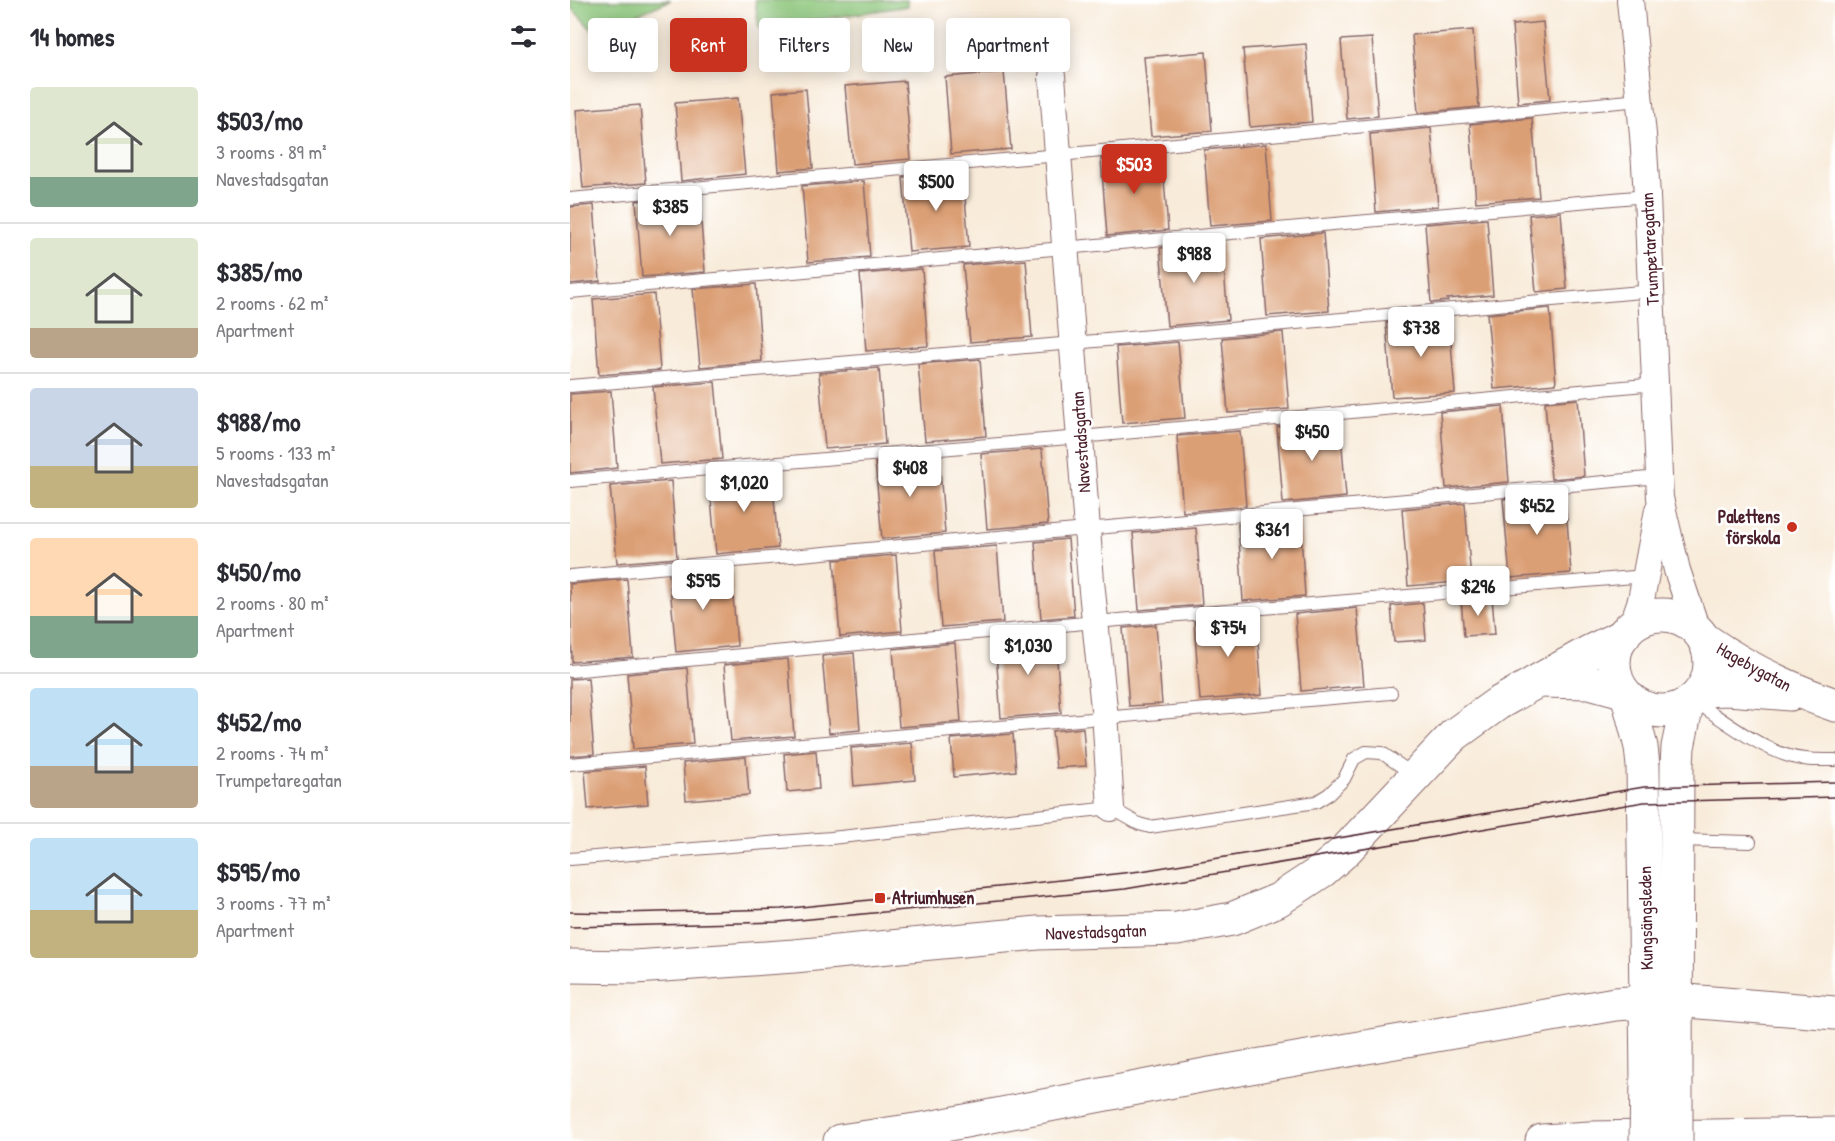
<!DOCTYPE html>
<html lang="en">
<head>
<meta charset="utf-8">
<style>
	body { margin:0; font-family:"Patrick Hand",sans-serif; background:#f7f7f7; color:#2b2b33; height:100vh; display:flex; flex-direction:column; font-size:22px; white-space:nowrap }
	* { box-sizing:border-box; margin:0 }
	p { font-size:20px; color:#7c7c81 }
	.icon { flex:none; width:33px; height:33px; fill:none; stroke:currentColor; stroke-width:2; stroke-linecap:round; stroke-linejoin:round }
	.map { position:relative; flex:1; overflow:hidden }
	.details { display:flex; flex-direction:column; background:#fff; width:570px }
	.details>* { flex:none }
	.top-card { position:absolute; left:18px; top:18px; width:570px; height:54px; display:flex; gap:12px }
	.price { position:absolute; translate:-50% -51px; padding:0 14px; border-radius:6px; background:#fff; color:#222; font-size:20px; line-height:39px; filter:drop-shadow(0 2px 3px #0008) }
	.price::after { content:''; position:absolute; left:50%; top:36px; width:18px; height:14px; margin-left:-9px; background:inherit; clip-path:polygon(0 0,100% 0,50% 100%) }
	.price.active { background:#c8321e; color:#fff }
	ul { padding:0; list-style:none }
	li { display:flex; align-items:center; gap:18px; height:150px; padding:0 30px }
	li+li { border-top:2px solid #e1e1e2 }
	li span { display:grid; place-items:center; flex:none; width:168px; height:120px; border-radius:6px; color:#555 }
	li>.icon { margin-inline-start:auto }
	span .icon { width:72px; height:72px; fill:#fffc; stroke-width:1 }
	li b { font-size:26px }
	h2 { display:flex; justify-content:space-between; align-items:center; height:72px; padding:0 30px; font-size:26px }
	.chip { padding:0 21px; border-radius:6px; background:#fff; box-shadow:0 3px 15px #0003; font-size:21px; line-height:54px }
	.chip.active { background:#c8321e; color:#fff }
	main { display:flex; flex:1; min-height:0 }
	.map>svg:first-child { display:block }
</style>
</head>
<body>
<main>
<section class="details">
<h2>14 homes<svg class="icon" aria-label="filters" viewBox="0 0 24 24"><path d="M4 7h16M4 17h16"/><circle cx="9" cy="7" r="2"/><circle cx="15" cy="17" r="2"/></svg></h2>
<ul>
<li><span style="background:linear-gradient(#dfe7d0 75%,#7fa58c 0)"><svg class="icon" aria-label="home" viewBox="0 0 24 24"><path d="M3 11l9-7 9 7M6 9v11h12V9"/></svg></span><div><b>$503/mo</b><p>3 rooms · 89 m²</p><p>Navestadsgatan</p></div></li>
<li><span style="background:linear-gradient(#dfe7d0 75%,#b9a48a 0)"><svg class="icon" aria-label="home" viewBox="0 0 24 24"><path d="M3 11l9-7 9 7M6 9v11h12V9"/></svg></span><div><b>$385/mo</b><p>2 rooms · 62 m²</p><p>Apartment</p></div></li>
<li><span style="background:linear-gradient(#c9d6e8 65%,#c2b280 0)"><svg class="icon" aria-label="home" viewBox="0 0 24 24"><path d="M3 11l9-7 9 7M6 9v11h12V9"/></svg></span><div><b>$988/mo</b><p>5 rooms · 133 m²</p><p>Navestadsgatan</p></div></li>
<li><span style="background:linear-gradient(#ffd9b3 65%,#7fa58c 0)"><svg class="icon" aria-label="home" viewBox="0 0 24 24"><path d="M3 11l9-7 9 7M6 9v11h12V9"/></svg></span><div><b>$450/mo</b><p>2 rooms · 80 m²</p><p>Apartment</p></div></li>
<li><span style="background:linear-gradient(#bfe0f5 65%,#b9a48a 0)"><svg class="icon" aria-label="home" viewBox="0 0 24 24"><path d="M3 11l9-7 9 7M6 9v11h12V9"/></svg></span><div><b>$452/mo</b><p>2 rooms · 74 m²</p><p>Trumpetaregatan</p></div></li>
<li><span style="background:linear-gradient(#bfe0f5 60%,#c2b280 0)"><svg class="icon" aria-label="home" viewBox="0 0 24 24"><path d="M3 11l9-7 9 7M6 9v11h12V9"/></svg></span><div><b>$595/mo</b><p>3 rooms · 77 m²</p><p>Apartment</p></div></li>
</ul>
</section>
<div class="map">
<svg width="1265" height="1141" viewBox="0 0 1265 1141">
	<rect width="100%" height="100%" fill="#fff"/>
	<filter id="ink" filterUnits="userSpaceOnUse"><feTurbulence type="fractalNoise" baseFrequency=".0167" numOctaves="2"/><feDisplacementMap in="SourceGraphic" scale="12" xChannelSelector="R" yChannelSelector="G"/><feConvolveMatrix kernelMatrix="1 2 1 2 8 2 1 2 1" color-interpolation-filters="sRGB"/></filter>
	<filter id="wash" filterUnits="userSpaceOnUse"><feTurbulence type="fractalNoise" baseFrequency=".008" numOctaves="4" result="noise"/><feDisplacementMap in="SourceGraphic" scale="24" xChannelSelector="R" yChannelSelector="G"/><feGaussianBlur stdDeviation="1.35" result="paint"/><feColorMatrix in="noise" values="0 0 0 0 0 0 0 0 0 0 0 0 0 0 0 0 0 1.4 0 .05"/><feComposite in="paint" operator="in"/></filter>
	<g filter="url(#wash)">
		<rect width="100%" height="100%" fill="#f8ebd9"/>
		<g fill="#8bc579" stroke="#6a7252" stroke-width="1.5">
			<path d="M0,0h101l-76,33 -25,-27z"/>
			<path d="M185,0h152l1,6 -149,23z"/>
		</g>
		<g id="blocks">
			<g fill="#db9f75">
				<path d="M973,22l7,78 -32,3 -6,-78z"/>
				<path d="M903,30l6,77 -61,6 -6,-78z"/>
				<path d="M802,38l6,78 -31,3 -6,-79z"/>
				<path d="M736,44l6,78 -62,5 -7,-78z"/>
				<path d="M636,52l6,79 -61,5 -7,-79z"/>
				<path d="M434,72l7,77 -60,5 -6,-77z"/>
				<path d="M335,81l6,78 -59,5 -7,-78z"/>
				<path d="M236,89l7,79 -34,3 -6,-79z"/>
				<path d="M168,98l7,76 -64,7 -6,-78z"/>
				<path d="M70,105l6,78 -63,5 -7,-78z"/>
				<path d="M962,118l7,79 -63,5 -6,-78z"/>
				<path d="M861,128l7,78 -62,6 -6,-78z"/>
				<path d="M696,144l6,77 -62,5 -6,-76z"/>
				<path d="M592,154l6,76 -61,6 -6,-77z"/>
				<path d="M393,172l6,75 -60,5 -6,-75z"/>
				<path d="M294,181l6,76 -62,5 -6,-76z"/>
				<path d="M129,196l6,76 -63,5 -6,-76z"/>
				<path d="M24,205l6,76 -30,3v-77z"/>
				<path d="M991,212l6,77 -31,3 -7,-77z"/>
				<path d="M917,219l6,76 -46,4 1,2 -17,2 -6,-79z"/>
				<path d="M753,233l6,78 -62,5 -6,-77z"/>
				<path d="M652,242l6,78 -61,6 -7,-78z"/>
				<path d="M456,260l6,77 -62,5 -7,-77z"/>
				<path d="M352,269l6,77 -62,5 -6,-77z"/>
				<path d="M186,284l6,77 -62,6 -7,-78z"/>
				<path d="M84,294l6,76 -61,5 -6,-76z"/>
				<path d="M980,308l6,76 -62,5 -7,-75z"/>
				<path d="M879,318l6,75 -63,4 -6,-74z"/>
				<path d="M713,332l6,77 -61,4 -6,-75z"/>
				<path d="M608,342l7,76 -63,5 -6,-76z"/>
				<path d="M410,359l6,77 -61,5 -7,-77z"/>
				<path d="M309,368l6,76 -60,5 -6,-76z"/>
				<path d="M145,382l7,77 -62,5 -7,-77z"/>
				<path d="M41,391l6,77 -47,5v-79z"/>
				<path d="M1008,399l6,77 -33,3 -6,-77z"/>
				<path d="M933,406l6,76 -63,6 -6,-76z"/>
				<path d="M770,421l6,76 -63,6 -6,-76z"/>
				<path d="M670,431l6,75 -63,6 -6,-76z"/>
				<path d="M472,449l6,75 -61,5 -6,-75z"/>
				<path d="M369,457l6,76 -63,6 -7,-76z"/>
				<path d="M202,472l6,76 -62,6 -7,-77z"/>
				<path d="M101,481l6,77 -60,5 -7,-77z"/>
				<path d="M995,494l6,79 -61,5 -7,-79z"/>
				<path d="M895,503l6,78 -63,5 -6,-77z"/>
				<path d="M730,518l5,78 -62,5 -5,-77z"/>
				<path d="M626,528l6,77 -63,5 -6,-77z"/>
				<path d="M498,539l6,77 -33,3 -6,-77z"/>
				<path d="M427,546l6,76 -62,5 -6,-76z"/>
				<path d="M326,555l6,76 -62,6 -6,-77z"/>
				<path d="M161,570l6,76 -61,6 -7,-77z"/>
				<path d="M57,579l6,78 -61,5 -2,-78z"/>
				<path d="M922,597l3,37 -31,2 -3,-36z"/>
				<path d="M853,603l3,37 -32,2 -3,-36z"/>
				<path d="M787,608l7,78 -63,5 -6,-77z"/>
				<path d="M686,617l6,78 -62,5 -6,-78z"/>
				<path d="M586,625l6,79 -33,2 -6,-78z"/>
				<path d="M485,634l6,79 -60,5 -6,-78z"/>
				<path d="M385,643l6,79 -62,5 -6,-78z"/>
				<path d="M284,653l6,77 -31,3 -7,-77z"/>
				<path d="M218,659l6,77 -63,5 -7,-76z"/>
				<path d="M117,668l6,76 -60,5 -6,-75z"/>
				<path d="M18,678l6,76 -24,2v-77z"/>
				<path d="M513,728l3,38 -30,2 -4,-37z"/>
				<path d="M443,734l3,37 -62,6 -3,-38z"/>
				<path d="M342,743l3,37 -61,6 -3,-38z"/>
				<path d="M246,751l3,38 -32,3 -3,-38z"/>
				<path d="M176,757l3,38 -63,5 -3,-37z"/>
				<path d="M75,766l3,38 -60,5 -3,-38z"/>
			</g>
		</g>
	</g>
	<g filter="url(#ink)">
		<use href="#blocks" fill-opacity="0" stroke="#876668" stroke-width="1.5"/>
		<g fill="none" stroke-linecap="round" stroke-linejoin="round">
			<defs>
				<g id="lane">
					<path d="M0,199l489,-44 581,-55"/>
					<path d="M0,292l1077,-96"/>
					<path d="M0,386l503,-43 579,-52"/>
					<path d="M0,481l510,-44 576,-53"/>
					<path d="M0,576l1089,-99"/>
					<path d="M0,671l525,-49 551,-46"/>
					<path d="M1123,700c27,18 65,47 96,56 15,5 31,4 46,4"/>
					<path d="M0,764l821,-71"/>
					<path d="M1109,840l71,2"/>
					<path d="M0,859l261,-21 280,-30 28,16 11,3 166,-25 13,-8 15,-15 10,-20 12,-7 16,1 32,22"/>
				</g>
				<g id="street">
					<path d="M1060,0l13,135 4,61 13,302 17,72 20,60"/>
					<path d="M482,76l39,505 15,147 5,80"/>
					<path d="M1062,626l9,-26 17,-90"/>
				</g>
				<g id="secondary">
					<circle cx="1092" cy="663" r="48"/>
					<path d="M1134,639c40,28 85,50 131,66"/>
					<path d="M968,681l52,1 33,9"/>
					<path d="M1132,690l26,-1 62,5"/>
					<path d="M1058,697l13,50 2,19 4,313"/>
					<path d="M0,966l65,1 159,-11 244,-23 139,-4 55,-10 46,-19 44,-29 22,-19 110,-117 43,-31 92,-52 35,-17"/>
					<path d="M1106,1078l1,-313 1,-18 9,-43"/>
				</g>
				<g id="highway">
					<path d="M270,1141l89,-13 281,-54 405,-70 60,-4 160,13"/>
					<path d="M972,1141l48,-3 245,-4"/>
				</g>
			</defs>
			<use href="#lane" stroke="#876668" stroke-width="14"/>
			<use href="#street" stroke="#876668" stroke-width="28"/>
			<use href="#secondary" stroke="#876668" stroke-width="35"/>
			<use href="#highway" stroke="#876668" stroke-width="35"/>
			<use href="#lane" stroke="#fff" stroke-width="12"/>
			<use href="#street" stroke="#fff" stroke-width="26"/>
			<use href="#secondary" stroke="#fff" stroke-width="33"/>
			<use href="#highway" stroke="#fff" stroke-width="33"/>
			<g stroke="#4a1f2b" stroke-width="1.5">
				<path d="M0,912l49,1 162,-4 217,-22 143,-16 503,-84 191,-5"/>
				<path d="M0,927l209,-5 346,-33 519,-87 191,-5"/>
			</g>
			<defs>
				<g id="secondary-bridge">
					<path d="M1076,1141l1,-62"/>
					<path d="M1106,1141v-63"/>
				</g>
			</defs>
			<use href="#secondary-bridge" stroke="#876668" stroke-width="35" stroke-linecap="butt"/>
			<use href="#secondary-bridge" stroke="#fff" stroke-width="33"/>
		</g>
	</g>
	<g fill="#c8321e" stroke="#fff" stroke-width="2">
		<circle cx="1222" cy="527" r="6"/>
		<rect x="304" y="892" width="12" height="12" rx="3"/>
	</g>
	<g text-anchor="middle" stroke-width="5" stroke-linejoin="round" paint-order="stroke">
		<g font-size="18" fill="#4a1f2b" stroke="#fff">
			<text transform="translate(1080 249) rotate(-93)" y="6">Trumpetaregatan</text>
			<text transform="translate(511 442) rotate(-94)" y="6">Navestadsgatan</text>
			<text transform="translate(1184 667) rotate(29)" y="6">Hagebygatan</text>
			<text transform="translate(1076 918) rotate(-91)" y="6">Kungsängsleden</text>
			<text transform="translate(526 932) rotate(-2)" y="6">Navestadsgatan</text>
		</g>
		<g font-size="18" font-weight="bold" fill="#4a1f2b" stroke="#fff" text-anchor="end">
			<text x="1210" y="523">Palettens<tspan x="1210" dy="21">förskola</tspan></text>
			<text x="322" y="904" text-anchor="start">Atriumhusen</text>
		</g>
	</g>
</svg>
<b class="price active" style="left:564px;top:195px">$503</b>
<b class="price" style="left:366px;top:212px">$500</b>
<b class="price" style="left:100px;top:237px">$385</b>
<b class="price" style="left:624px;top:284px">$988</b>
<b class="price" style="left:851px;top:358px">$738</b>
<b class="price" style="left:742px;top:462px">$450</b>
<b class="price" style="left:340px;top:498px">$408</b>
<b class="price" style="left:174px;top:513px">$1,020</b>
<b class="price" style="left:967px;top:536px">$452</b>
<b class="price" style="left:702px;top:560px">$361</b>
<b class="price" style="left:133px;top:611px">$595</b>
<b class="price" style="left:908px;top:617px">$296</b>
<b class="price" style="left:658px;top:658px">$754</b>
<b class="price" style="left:458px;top:676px">$1,030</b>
<div class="top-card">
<a class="chip">Buy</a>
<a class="chip active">Rent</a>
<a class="chip">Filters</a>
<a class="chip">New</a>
<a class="chip">Apartment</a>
</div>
</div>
</main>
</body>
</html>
